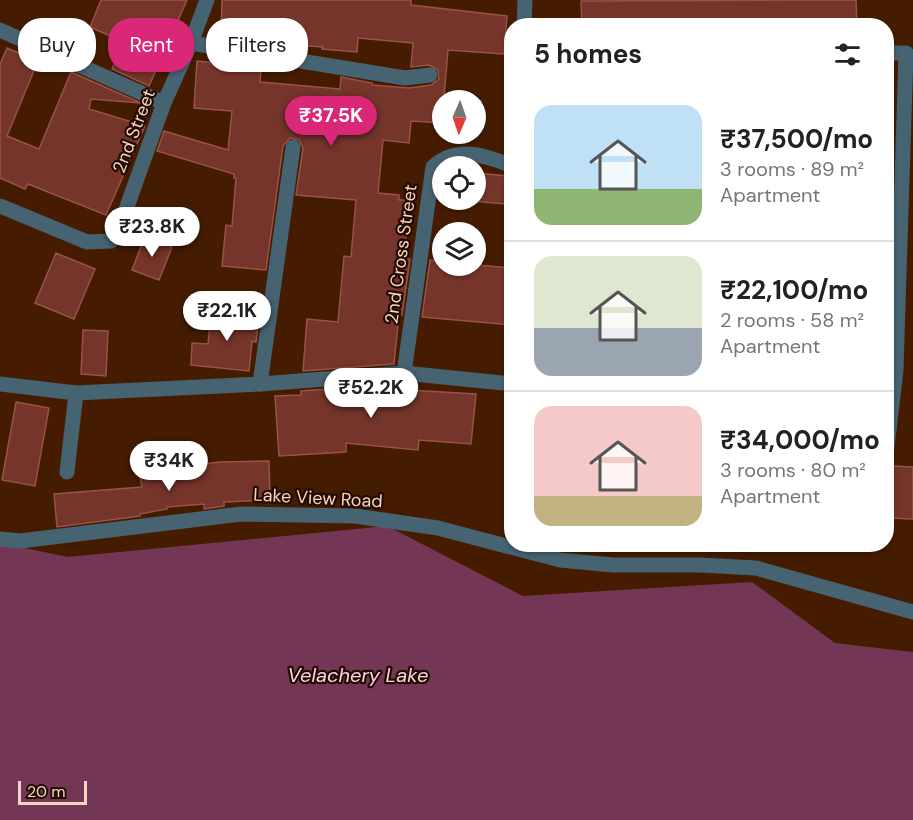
<!DOCTYPE html>
<html lang="en">
<head>
<meta charset="utf-8">
<style>
	body { margin:0; font-family:"DM Sans",sans-serif; background:#f2f2f2; color:#222; height:100vh; display:flex; flex-direction:column; font-size:22px; white-space:nowrap }
	* { box-sizing:border-box; margin:0 }
	p { font-size:20px; color:#767676 }
	.icon { flex:none; width:33px; height:33px; fill:none; stroke:currentColor; stroke-width:2; stroke-linecap:round; stroke-linejoin:round }
	.map { position:relative; flex:1; overflow:hidden }
	.drawer { position:absolute; left:504px; top:18px; width:390px; height:534px; display:flex; flex-direction:column; background:#fff; border-radius:24px; box-shadow:0 2px 4px #0004 }
	.drawer>* { flex:none }
	.top-card { position:absolute; left:18px; top:18px; width:396px; height:54px; display:flex; gap:12px }
	.needle { width:39px; rotate:182deg }
	.fabs { position:absolute; left:432px; top:90px; display:grid; gap:12px }
	.fabs a { display:grid; place-items:center; width:54px; height:54px; border-radius:50%; background:#fff; box-shadow:0 2px 4px #0004; font-size:30px }
	.scale { position:absolute; left:18px; bottom:15px; width:69px; box-sizing:border-box; padding-left:6px; border:3px solid #f7d4c1; border-top:0; font-size:16px; line-height:21px; white-space:nowrap; color:#f7d4c1; -webkit-text-stroke:4px #220a00; paint-order:stroke }
	.price { position:absolute; translate:-50% -51px; padding:0 14px; border-radius:21px; background:#fff; color:#222; font-size:20px; line-height:39px; filter:drop-shadow(0 2px 3px #0008) }
	.price::after { content:''; position:absolute; left:50%; top:36px; width:18px; height:14px; margin-left:-9px; background:inherit; clip-path:polygon(0 0,100% 0,50% 100%) }
	.price.current { background:#db2777; color:#fff }
	ul { padding:0; list-style:none }
	li { display:flex; align-items:center; gap:18px; height:150px; padding:0 30px }
	li+li { border-top:2px solid #e0e0e0 }
	li span { display:grid; place-items:center; flex:none; width:168px; height:120px; border-radius:18px; color:#555 }
	li>.icon { margin-inline-start:auto }
	span .icon { width:72px; height:72px; fill:#fffc; stroke-width:1 }
	li b { font-size:26px }
	h2 { display:flex; justify-content:space-between; align-items:center; height:72px; padding:0 30px; font-size:26px }
	.chip { padding:0 21px; border-radius:24px; background:#fff; box-shadow:0 2px 4px #0004; font-size:21px; line-height:54px }
	.chip.current { background:#db2777; color:#fff }
	.map>svg:first-child { display:block }
</style>
</head>
<body>
<div class="map">
<svg width="913" height="820" viewBox="0 0 913 820">
	<rect width="100%" height="100%" fill="#451c00"/>
	<path fill="#733755" d="M387,526l136,70 229,-14 83,61 78,9v168h-913v-277l68,14z"/>
	<g fill="#75352b" stroke="#975347" stroke-width="1.5">
		<path d="M101,0h86l-38,86 -37,-17 12,-27 -34,-15z"/>
		<path d="M222,0h189v5l96,11 -3,38 -56,-4 -4,47 37,4 -2,26 -3,-1v-26h-34v23l-31,-2 -2,22 -26,-3 -5,53 21,2v5h10l-5,58 6,1 -8,56h-3l-5,49 -91,7 4,-52 31,3 6,-66 7,1 5,-57 -60,-5 7,-47 -4,-8 -9,-2 -7,8 -17,124 -44,-4 4,-41 6,1 4,-48h-2v-4l-77,-23 7,-20 64,19 4,-39 -38,-3 3,-47 64,6 -1,15 80,7 1,-12 31,6v2l37,3 22,-3 8,-6 -1,-9 -9,-5 -18,2 2,-24 -55,-5 -1,14 -35,-3 1,-2 -60,-4v2l-42,-7z"/>
		<path d="M795,0h61l1,26h-275l-1,-25z"/>
		<path d="M7,48l31,13 -31,75 32,13 32,-77 70,31 -50,-4 -2,10 56,17 -39,89 -78,-31 -3,5 -25,-11v-114z"/>
		<path d="M476,173l32,3 -3,28 -46,-4h17z"/>
		<path d="M145,236l27,11 -13,33 -27,-10z"/>
		<path d="M56,253l39,16 -21,50 -39,-16z"/>
		<path d="M430,260l12,2v4l34,-1 36,3v57l-90,-8z"/>
		<path d="M211,312l48,4 -3,26 -4,-1 -3,30 -58,-6 1,-22 16,1z"/>
		<path d="M83,330l25,1 -2,45 -25,-2z"/>
		<path d="M393,384l-1,5 84,5 -5,50 -52,-4 -1,10 -72,-7v9l-67,4 -4,-60 26,-1v-4z"/>
		<path d="M16,402l33,6 -14,78 -33,-6z"/>
		<path d="M269,461l1,39 -46,2v4l-20,3v-5l-37,3v2l-27,5v2l-83,11 -3,-33 88,-7 -2,-10 25,-3v-6l55,-6z"/>
		<path d="M892,466l21,1v52l-25,-1z"/>
	</g>
	<g fill="none" stroke-linecap="round" stroke-linejoin="round">
		<g stroke="#466371" stroke-width="15">
			<path d="M524,26l1,-26"/>
			<path d="M0,30l164,73"/>
			<path d="M191,43l214,35 25,-3"/>
			<path d="M886,53h20"/>
			<path d="M0,206l87,36 24,-1 8,-12 45,-126 27,-60 16,-43"/>
			<path d="M404,373l29,-206c23,-22 52,-12 79,-1"/>
			<path d="M0,384l76,9 184,-9 144,-11 108,11"/>
			<path d="M260,384l33,-237"/>
			<path d="M886,456l10,-86 10,-317"/>
			<path d="M67,472l9,-79"/>
			<path d="M0,539l20,2 221,-27 114,2 83,12 122,32 53,5h87l56,3 157,44"/>
		</g>
	</g>
	<g text-anchor="middle" stroke-width="4.5" stroke-linejoin="round" paint-order="stroke">
		<g font-size="18" fill="#f7d4c1" stroke="#220a00">
			<text transform="translate(134 131) rotate(-69)" y="6">2nd Street</text>
			<text transform="translate(401 254) rotate(-82)" y="6">2nd Cross Street</text>
			<text transform="translate(318 498) rotate(3)" y="6">Lake View Road</text>
		</g>
		<g font-size="20" font-style="italic" fill="#fbd4e5" stroke="#220a00">
			<text x="358" y="682">Velachery Lake</text>
		</g>
	</g>
</svg>
<div class="fabs">
<a><svg class="needle" viewBox="-14 -14 28 28"><path d="M0-13l5 13h-10z" fill="#e53935"/><path d="M0 13l5-13h-10z" fill="#767676"/></svg></a>
<a><svg class="icon" aria-label="locate" viewBox="0 0 24 24"><circle cx="12" cy="12" r="6"/><path d="M12 2v4M12 18v4M2 12h4M18 12h4"/></svg></a>
<a><svg class="icon" aria-label="layers" viewBox="0 0 24 24"><path d="M12 4l9 5-9 5-9-5zM3 14l9 5 9-5"/></svg></a>
</div>
<div class="scale">20 m</div>
<b class="price current" style="left:331px;top:147px">₹37.5K</b>
<b class="price" style="left:152px;top:258px">₹23.8K</b>
<b class="price" style="left:227px;top:342px">₹22.1K</b>
<b class="price" style="left:371px;top:419px">₹52.2K</b>
<b class="price" style="left:169px;top:492px">₹34K</b>
<div class="top-card">
<a class="chip">Buy</a>
<a class="chip current">Rent</a>
<a class="chip">Filters</a>
</div>
<section class="drawer">
<h2>5 homes<svg class="icon" aria-label="filters" viewBox="0 0 24 24"><path d="M4 7h16M4 17h16"/><circle cx="9" cy="7" r="2"/><circle cx="15" cy="17" r="2"/></svg></h2>
<ul>
<li><span style="background:linear-gradient(#bfe0f5 70%,#8fb573 0)"><svg class="icon" aria-label="home" viewBox="0 0 24 24"><path d="M3 11l9-7 9 7M6 9v11h12V9"/></svg></span><div><b>₹37,500/mo</b><p>3 rooms · 89 m²</p><p>Apartment</p></div></li>
<li><span style="background:linear-gradient(#dfe7d0 60%,#9aa5b1 0)"><svg class="icon" aria-label="home" viewBox="0 0 24 24"><path d="M3 11l9-7 9 7M6 9v11h12V9"/></svg></span><div><b>₹22,100/mo</b><p>2 rooms · 58 m²</p><p>Apartment</p></div></li>
<li><span style="background:linear-gradient(#f6c9c9 75%,#c2b280 0)"><svg class="icon" aria-label="home" viewBox="0 0 24 24"><path d="M3 11l9-7 9 7M6 9v11h12V9"/></svg></span><div><b>₹34,000/mo</b><p>3 rooms · 80 m²</p><p>Apartment</p></div></li>
</ul>
</section>
</div>
</body>
</html>
